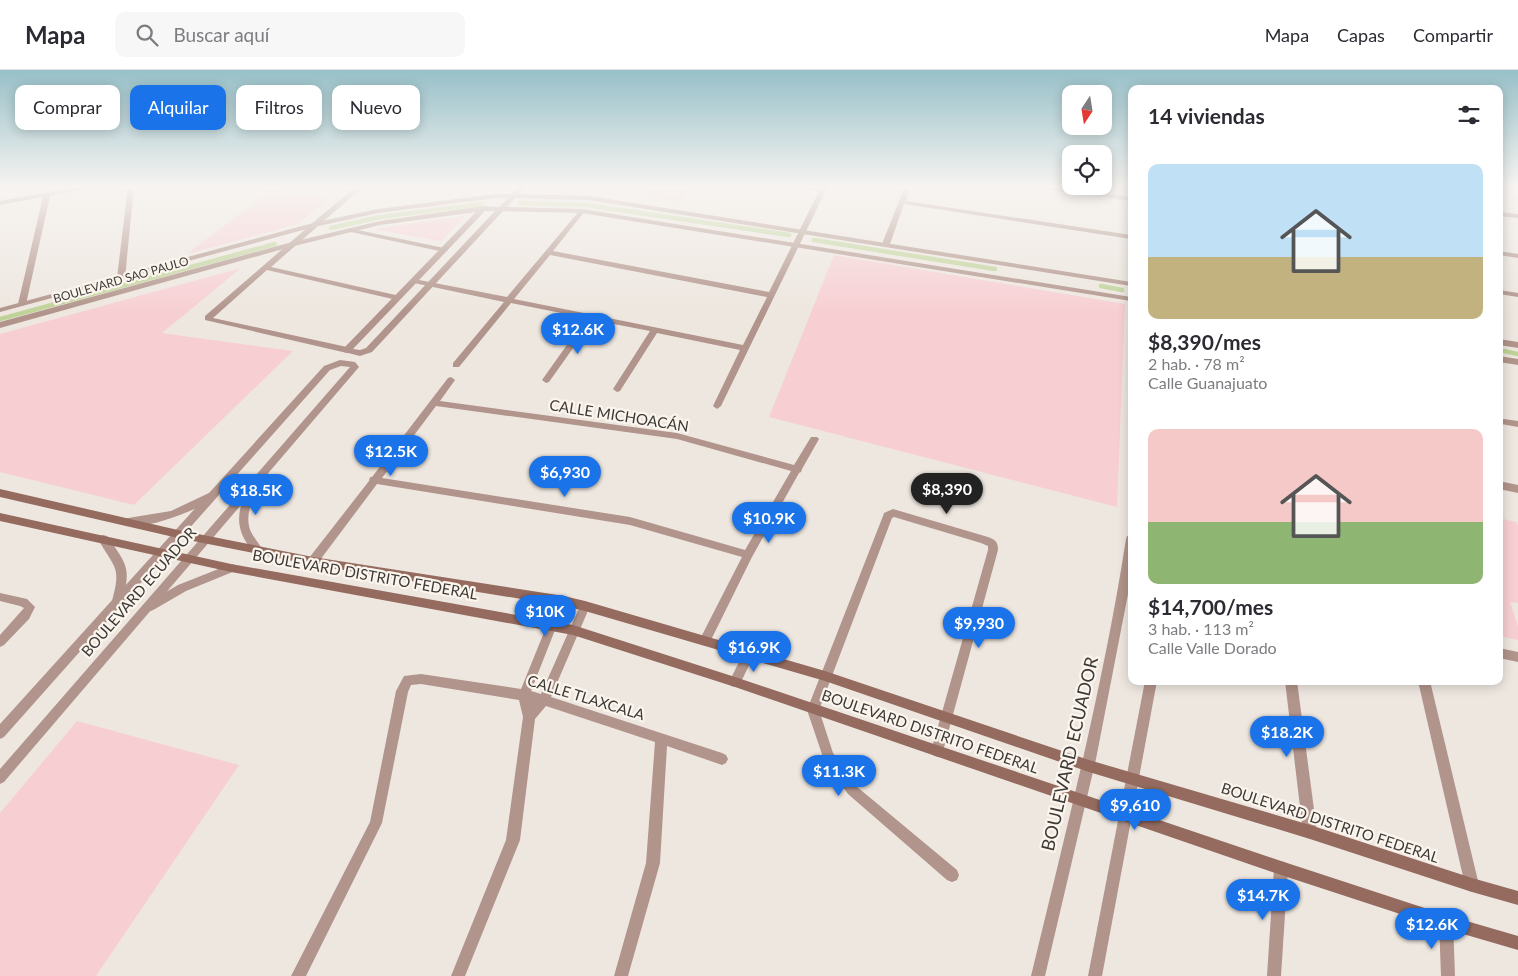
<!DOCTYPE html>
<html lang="es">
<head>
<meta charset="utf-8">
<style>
	body { margin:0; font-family:Lato,sans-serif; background:#f7f7f7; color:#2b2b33; height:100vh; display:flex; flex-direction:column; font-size:19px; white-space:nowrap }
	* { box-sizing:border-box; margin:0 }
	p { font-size:16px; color:#7c7c81 }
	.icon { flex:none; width:28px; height:28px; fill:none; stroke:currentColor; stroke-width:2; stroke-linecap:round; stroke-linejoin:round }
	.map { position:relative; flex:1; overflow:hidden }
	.sheet { position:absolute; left:1128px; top:15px; width:375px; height:600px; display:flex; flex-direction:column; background:#fff; border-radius:10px; box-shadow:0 2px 12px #0003 }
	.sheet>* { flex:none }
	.hud { position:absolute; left:15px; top:15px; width:475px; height:45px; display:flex; gap:10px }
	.needle { width:32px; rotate:192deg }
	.buttons { position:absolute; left:1062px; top:15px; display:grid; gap:10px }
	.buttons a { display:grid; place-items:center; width:50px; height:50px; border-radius:10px; background:#fff; box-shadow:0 2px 12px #0003; font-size:25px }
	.price { position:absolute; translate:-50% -42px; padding:0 11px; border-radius:18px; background:#1a73e8; color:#fff; font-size:16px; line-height:32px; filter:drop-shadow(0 1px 2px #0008) }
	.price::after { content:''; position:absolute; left:50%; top:30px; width:15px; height:11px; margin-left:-8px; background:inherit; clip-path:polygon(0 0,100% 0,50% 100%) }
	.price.current { background:#222; color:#fff }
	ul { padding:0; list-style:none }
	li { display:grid; align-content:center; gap:10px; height:265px; padding:0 20px }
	li span { display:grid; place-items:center; height:155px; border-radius:10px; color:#555 }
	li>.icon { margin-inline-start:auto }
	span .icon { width:90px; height:90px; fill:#fffc; stroke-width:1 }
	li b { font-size:21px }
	h2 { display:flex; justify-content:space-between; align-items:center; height:60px; padding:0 20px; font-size:21px }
	.tag { padding:0 18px; border-radius:10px; background:#fff; box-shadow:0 2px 12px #0003; font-size:18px; line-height:45px }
	.tag.current { background:#1a73e8; color:#fff }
	header { display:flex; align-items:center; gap:30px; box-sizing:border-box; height:70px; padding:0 25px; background:#fff; border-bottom:1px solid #e1e1e2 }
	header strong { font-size:24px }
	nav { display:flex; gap:28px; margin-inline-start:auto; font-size:18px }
	.search { width:350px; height:45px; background:#f7f7f7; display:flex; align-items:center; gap:12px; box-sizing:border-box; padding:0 18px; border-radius:10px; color:#7c7c81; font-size:19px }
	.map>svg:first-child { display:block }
</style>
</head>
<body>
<header>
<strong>Mapa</strong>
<div class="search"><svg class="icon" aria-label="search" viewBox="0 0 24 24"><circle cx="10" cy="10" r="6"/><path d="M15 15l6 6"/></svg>Buscar aquí</div>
<nav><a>Mapa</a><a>Capas</a><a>Compartir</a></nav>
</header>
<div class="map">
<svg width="1518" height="906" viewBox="0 0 1518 906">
	<rect width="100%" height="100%" fill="#eee7e0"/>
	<g fill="#f7cfd3">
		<path d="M653,116h40l-12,17 -36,-6z"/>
		<path d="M272,120l55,10 -29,24 -111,30z"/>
		<path d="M465,146l-24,25 -68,-12z"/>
		<path d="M834,185l291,49 -8,203 -348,-90z"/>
		<path d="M241,198l-79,65 131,18 -159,154 -134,-33v-138z"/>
		<path d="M1499,448l17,4 2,4v77l-8,-1 8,24v14l-19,-4z"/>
		<path d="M77,651l162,44 -143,211h-96v-163z"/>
	</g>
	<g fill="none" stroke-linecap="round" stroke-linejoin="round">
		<g stroke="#bfd398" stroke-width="4.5">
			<path d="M520,133l66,2 203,30"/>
			<path d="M331,158l49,-11 102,-13"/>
			<path d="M814,170l181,29"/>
			<path d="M1101,216l21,4"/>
			<path d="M0,249l275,-75"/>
			<path d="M1499,280l19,4"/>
		</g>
		<g fill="#b1948b" fill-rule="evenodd">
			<path d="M82,116h14l-3,2 -43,8 -24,108 -4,2h-3l-1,-2 25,-107 -43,8v-4z"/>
			<path d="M128,116h6l-9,92 -4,2 -4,-2z"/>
			<path d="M357,116h7l-93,81 129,29v4h-3l-130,-30 -54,48 134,29 3,1v4l-3,1 -142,-33v-4l118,-102z"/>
			<path d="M794,116l27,2 1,-2h6l-107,220 -4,3 -4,-3 27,-56 -83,-17 -37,58 -3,1 -4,-3 37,-58 -57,-11 -44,62 -3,1 -4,-3 44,-62 -75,-15 -52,64h-6v-4l51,-61 -90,-19 -4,-2 4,-2 93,18 73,-87 2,-1 3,2 -32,40 216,41 50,-101 -22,-3zM550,185l217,42 -24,48 -229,-46z"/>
			<path d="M905,116h6l-5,15 225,34v4l-227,-35 -14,40 -7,2 -1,-2z"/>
			<path d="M1036,116h17l78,11v4l-92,-13z"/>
			<path d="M1499,142l19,2v4l-19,-2z"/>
			<path d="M348,158l96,20 4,2 -4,2 -93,-20h-3z"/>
			<path d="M1499,181l19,3v4l-19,-3z"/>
			<path d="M1499,220l19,3v4l-19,-3z"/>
			<path d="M451,307l4,3 -15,21 237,32 117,32 17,-28h6l2,2 -17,30 -1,3 -2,1 -47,84 -43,87 -4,2 -4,-2 -2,-3 43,-84 -112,-32 -253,-41 -60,80h-8l-1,-3 1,-3 60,-77 1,-4h2l76,-99zM436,336l241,33 114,32 -46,79 -115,-33 -248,-39z"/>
			<path d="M1504,349l14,2v6l-17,-3 -2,-2 2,-2z"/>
			<path d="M254,411l5,4c-7,15 -15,31 -8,47 3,6 8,11 11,17l-1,3c-7,2 -9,-1 -13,-7 -15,-21 -9,-41 3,-63z"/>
			<path d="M1499,411l19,4v8l-19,-4z"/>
			<path d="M211,422l5,4 -2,3c-18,11 -68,32 -90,26l-1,-3 1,-3 4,-1 43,-7z"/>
			<path d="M893,439l95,28c7,3 10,4 10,13l-55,201 -2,4 -4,2 -4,-2 -2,-4 57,-201v-4l-7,-3 -87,-26 -2,1 -73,192 14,43 23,33 101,84 2,5 -2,5 -5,2 -5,-2 -99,-86 -24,-34 -17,-50 76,-194 1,-3z"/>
			<path d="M103,465l4,1c19,27 25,32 15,65l-1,3 -4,2 -4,-2 -1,-3c10,-35 2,-33 -14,-62l1,-3z"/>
			<path d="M231,494l4,1 1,3 -1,3 -49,20 -31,18 -4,2 -4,-2 -1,-3 1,-3 31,-18z"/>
			<path d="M0,523l27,6 8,8 -6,12 -25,26 -4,2v-12l24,-27 -4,-2 -20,-5z"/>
			<path d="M564,526l4,2 1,3 -12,24 -26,66 10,3 39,-88 1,-3 4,-2 4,2 1,3 -39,91 171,56 4,2 2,4 -2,4 -4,2 -55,-19 -7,117 -32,113h-14l32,-113 9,-121 -109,-36 -11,13 -15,121 -55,136h-14l55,-136 17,-123 -4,-17 -98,-16 -10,1 -3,7 -26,131 -76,153h-15l79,-154 26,-131 8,-15 17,-2 100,15 26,-64 13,-27z"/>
			<path d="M749,578l4,2 2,3 -16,33 -4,1 -4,-1 -2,-4 16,-32z"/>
			<path d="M1499,578l19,4v10l-19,-4z"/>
			<path d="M1285,611h12l20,151 -2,5 -5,2 -5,-2 -2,-5z"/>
			<path d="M1418,611h12l49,204 -2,5 -5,2 -5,-2 -2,-5z"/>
			<path d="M1281,791l5,2 2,5 -7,108h-14l7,-108 2,-5z"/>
			<path d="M1446,845l5,2 2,5 2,54h-14l-2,-54 2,-5z"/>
		</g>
		<g fill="#b1948b" fill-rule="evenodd">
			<path d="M519,116h7l-7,8 70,2 542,86v4l-542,-86 -74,-2 -8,9 75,2 549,88v4l-549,-88 -79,-2 -131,141 -12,4 -16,-4v-4l132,-136 -96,13 -86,21 -294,82v-6l292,-80 88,-21 104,-15 15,1 9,-9h-12l-118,15 -64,14 -314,85v-4l313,-85 65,-14 118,-15h15zM485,141h10l-129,137 -6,2 -7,-1z"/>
			<path d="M1499,269l19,3v6l-19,-3z"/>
			<path d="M1499,286l19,3v6l-19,-3z"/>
			<path d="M340,290l15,2 4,5 -355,415 -4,2v-15l350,-402 -9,-1 -11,4 -326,367 -4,2v-15l324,-358z"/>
			<path d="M1131,465v37l-3,22 -32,165 -51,217h-14c35,-145 72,-289 95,-437l1,-3z"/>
			<path d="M1145,611h12l-55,295h-14z"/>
		</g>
		<g fill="#946b5e" fill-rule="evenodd">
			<path d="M0,419l178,41 135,27 251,39 21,5 240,70 264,89 221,65 162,53 46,13v14l-46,-13 -162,-53 -221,-67 -264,-91 -240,-70 -21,-5 -251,-41 -135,-27 -178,-41z"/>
			<path d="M0,443l231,51 342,61 162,52 546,184 165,54 72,21v14l-72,-21 -165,-54 -546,-188 -162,-52 -342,-63 -231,-51z"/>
		</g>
	</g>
	<linearGradient id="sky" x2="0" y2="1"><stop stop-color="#97c0c8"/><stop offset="0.48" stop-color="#f7f4f1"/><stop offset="1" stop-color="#f7f4f1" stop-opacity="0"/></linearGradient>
	<rect width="1518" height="243" fill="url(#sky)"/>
	<g text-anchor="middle" stroke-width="4.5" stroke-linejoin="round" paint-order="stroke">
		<g font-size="12" fill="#3c3a37" stroke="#fcf5ed">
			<text transform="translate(121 210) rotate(-16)" y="4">BOULEVARD SAO PAULO</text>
		</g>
		<g font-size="15" fill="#3c3a37" stroke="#fcf5ed">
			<text transform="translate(619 346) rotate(9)" y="5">CALLE MICHOACÁN</text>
			<text transform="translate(365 505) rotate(10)" y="5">BOULEVARD DISTRITO FEDERAL</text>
			<text transform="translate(139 522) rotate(-49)" y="5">BOULEVARD ECUADOR</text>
			<text transform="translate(586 628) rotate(17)" y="5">CALLE TLAXCALA</text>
			<text transform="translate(930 662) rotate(19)" y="5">BOULEVARD DISTRITO FEDERAL</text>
			<text transform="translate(1330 753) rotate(18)" y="5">BOULEVARD DISTRITO FEDERAL</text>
		</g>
		<g font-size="18" fill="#3c3a37" stroke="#fcf5ed">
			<text transform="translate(1070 684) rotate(-77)" y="6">BOULEVARD ECUADOR</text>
		</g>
	</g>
</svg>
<div class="buttons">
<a><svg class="needle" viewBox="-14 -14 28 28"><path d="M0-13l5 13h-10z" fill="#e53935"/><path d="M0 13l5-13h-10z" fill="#7c7c81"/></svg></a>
<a><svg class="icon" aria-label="locate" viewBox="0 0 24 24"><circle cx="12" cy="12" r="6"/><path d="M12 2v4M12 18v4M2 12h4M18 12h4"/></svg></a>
</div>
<b class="price" style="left:578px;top:285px">$12.6K</b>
<b class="price" style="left:391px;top:407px">$12.5K</b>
<b class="price" style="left:565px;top:428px">$6,930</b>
<b class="price current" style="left:947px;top:445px">$8,390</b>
<b class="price" style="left:256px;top:446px">$18.5K</b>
<b class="price" style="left:769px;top:474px">$10.9K</b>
<b class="price" style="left:545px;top:567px">$10K</b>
<b class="price" style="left:979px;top:579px">$9,930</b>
<b class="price" style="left:754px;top:603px">$16.9K</b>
<b class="price" style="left:1287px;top:688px">$18.2K</b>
<b class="price" style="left:839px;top:727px">$11.3K</b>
<b class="price" style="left:1135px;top:761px">$9,610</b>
<b class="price" style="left:1263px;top:851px">$14.7K</b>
<b class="price" style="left:1432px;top:880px">$12.6K</b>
<div class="hud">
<a class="tag">Comprar</a>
<a class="tag current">Alquilar</a>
<a class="tag">Filtros</a>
<a class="tag">Nuevo</a>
</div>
<section class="sheet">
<h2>14 viviendas<svg class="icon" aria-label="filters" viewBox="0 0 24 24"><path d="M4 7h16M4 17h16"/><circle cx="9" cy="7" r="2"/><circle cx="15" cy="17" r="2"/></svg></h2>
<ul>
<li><span style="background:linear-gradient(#bfe0f5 60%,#c2b280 0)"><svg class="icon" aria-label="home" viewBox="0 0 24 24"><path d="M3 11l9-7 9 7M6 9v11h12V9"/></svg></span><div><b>$8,390/mes</b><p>2 hab. · 78 m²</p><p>Calle Guanajuato</p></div></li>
<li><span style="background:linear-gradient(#f6c9c9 60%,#8fb573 0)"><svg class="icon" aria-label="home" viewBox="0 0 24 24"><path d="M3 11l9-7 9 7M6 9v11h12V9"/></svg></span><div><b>$14,700/mes</b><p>3 hab. · 113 m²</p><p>Calle Valle Dorado</p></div></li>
</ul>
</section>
</div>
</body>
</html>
